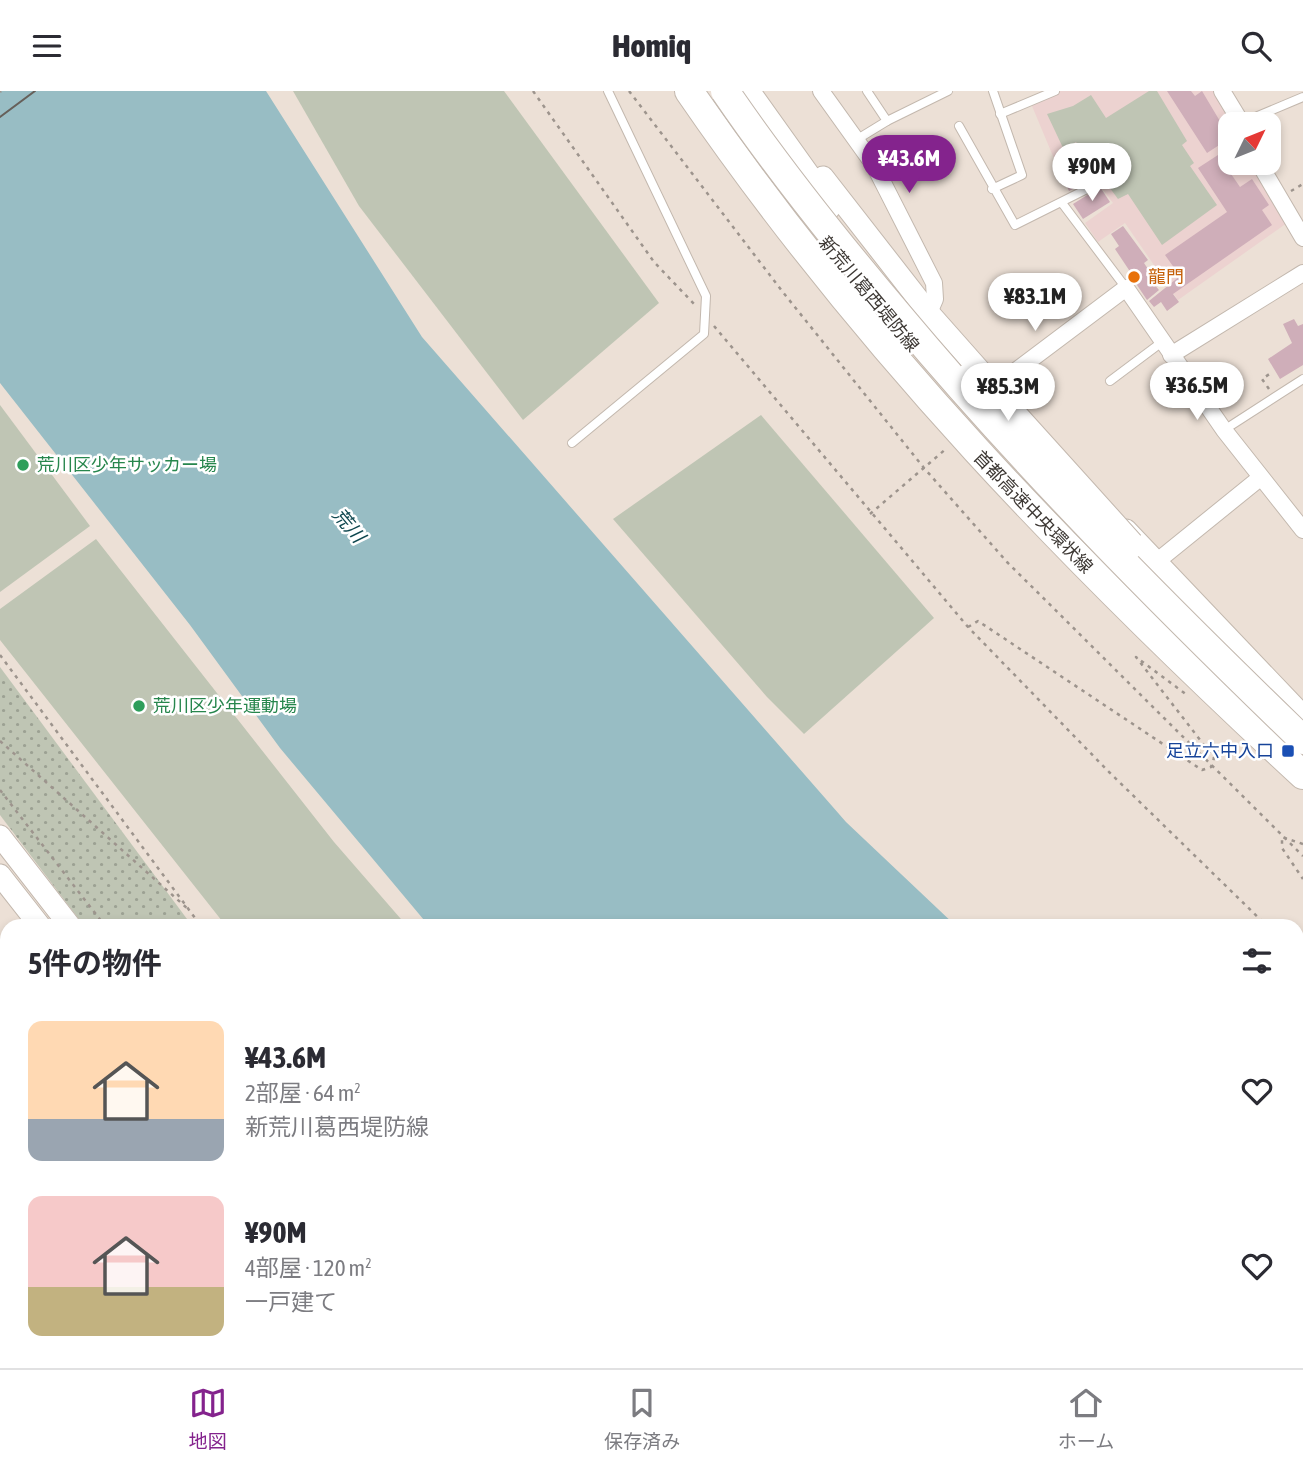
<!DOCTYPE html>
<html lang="ja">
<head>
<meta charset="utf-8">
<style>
	body { margin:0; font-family:"Asap Condensed","Noto Sans JP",sans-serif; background:#f2f2f3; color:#2b2b33; height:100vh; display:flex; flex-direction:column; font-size:26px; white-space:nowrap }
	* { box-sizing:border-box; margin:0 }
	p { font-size:23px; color:#7c7c81 }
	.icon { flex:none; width:38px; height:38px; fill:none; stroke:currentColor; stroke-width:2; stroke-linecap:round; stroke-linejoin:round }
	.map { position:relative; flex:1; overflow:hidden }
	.side { position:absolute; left:0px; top:828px; width:1304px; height:450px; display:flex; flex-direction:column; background:#fff; border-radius:21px 21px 0 0; box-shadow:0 4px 10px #0003 }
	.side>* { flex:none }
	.needle { width:46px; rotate:47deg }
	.controls { position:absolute; left:1218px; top:21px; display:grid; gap:14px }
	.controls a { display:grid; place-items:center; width:63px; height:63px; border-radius:14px; background:#fff; box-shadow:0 4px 10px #0003; font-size:35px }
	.price { position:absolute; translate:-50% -60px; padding:0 16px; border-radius:24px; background:#fff; color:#222; font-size:23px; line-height:46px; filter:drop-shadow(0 2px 4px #0008) }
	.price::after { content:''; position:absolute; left:50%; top:42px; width:21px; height:16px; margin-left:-10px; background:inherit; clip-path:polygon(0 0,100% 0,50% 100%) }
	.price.on { background:#84238d; color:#fff }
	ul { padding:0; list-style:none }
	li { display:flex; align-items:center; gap:21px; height:175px; padding:0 28px }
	li span { display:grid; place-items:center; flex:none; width:196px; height:140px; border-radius:14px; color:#555 }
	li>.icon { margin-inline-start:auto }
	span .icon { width:84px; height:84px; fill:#fffc; stroke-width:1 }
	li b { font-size:30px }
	h2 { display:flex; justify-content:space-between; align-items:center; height:84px; padding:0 28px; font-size:30px }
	header { display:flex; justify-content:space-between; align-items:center; height:91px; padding:0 28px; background:#fff; font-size:32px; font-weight:800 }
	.menu { display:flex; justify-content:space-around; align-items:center; height:98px; border-top:2px solid #e1e1e2; background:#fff; font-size:19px; color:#7c7c81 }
	.menu a { display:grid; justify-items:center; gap:4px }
	.menu .on { color:#84238d }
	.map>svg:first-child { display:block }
</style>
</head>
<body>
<header><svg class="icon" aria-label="menu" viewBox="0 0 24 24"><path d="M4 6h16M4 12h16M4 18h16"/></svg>Homiq<svg class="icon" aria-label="search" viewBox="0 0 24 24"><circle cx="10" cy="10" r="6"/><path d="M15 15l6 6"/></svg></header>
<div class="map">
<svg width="1303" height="1277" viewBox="0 0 1303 1277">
	<defs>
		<pattern id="grass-dots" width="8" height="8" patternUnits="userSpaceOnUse" patternTransform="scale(1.75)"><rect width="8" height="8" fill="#bfc5b4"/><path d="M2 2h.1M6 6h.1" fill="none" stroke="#9ca193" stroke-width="1.8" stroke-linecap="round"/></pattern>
	</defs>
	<rect width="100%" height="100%" fill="#ece0d6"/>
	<path fill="#ecd2d0" d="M1059,0h158l20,33h-7v39h22l35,60 -109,77 -53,-77 -27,19 -13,-19 28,-20 -40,-52 -18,10 -23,-55z"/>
	<g fill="url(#grass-dots)">
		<path d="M0,576l187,252 5,7h-108l-84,-111z"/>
		<path d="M476,1271h93l6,6h-93z"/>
	</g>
	<g fill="#bfc5b4">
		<path d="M293,0h211l155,212 -136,117 -164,-214z"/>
		<path d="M1149,0h8l30,50 -5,4 12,18 -4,3 27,39 -55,40 -34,-51 -10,5 -42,-57 -12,8 -17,-36 26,-8 18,-11 15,23z"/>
		<path d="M0,314l90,121 -90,66z"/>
		<path d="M761,324l173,203 -130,116 -37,-37 -154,-178z"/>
		<path d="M96,448l238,303 73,84h-181l-226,-286v-31z"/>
		<path d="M1297,949l6,7v154l-6,-4z"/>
		<path d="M612,1271h165l-5,6h-154z"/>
	</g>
	<g fill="#98bdc4">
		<path d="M0,0h266l156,246 424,485 110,104h-527l-149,-178 -90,-123 -190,-242z"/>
		<path d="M0,1015l7,6v249h274l7,7h-288z"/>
		<path d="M1297,1147l6,6v124h-433l-8,-6 435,-1z"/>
	</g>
	<g fill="#cfaeb9">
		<path d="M1167,0h24l4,5 7,-5 28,47 -23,15z"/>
		<path d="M1073,63l10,13 -10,7 6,12 -10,5 -12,-25z"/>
		<path d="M1218,64l22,32 12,-8 17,26 -7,5 10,15 -99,69 6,8 -12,9 -6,-9 -7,5 -5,-6 31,-25 -15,-21 62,-43 -29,-44z"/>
		<path d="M1100,96l10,15 -27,17 -10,-15z"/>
		<path d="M1123,135l25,34 -4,3 6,9 -4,3 13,15 -12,10 -12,-18 -9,-5 5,-4 -16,-24 4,-3 -8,-12z"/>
		<path d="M1294,228l4,7 5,-2v41l-23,14 -12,-20 24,-16 -9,-19z"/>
	</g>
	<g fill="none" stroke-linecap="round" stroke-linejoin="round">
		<defs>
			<g id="service">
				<path d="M867,0l20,30 61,-30"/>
				<path d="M1000,23l55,-23"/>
				<path d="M1241,32l62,-26"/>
				<path d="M959,35l56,99 76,-38"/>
				<path d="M856,49l31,-19"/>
				<path d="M992,98l30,-14 -29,-84"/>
				<path d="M1062,112l64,85"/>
				<path d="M1110,290l52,-39"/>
				<path d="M1224,339l79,-51"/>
				<path d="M572,352l132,-109 2,-38 -98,-205"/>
			</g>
			<g id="minor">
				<path d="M821,0l53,74 60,118 1,16 -6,14"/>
				<path d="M1222,0l20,33"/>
				<path d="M1259,72l44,75"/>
				<path d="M1171,264l132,-82"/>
				<path d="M985,303l141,-106 98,142 79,100"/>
				<path d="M1155,472l105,-85"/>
			</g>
			<g id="secondary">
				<path d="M823,86l106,136 62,70"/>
				<path d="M1126,439l177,186"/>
				<path d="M0,745l70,90"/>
				<path d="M0,784l40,51"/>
				<path d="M429,1270l7,7"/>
				<path d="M457,1270l6,7"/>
			</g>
			<g id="motorway">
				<path d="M689,0c177,258 385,472 614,684"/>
				<path d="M745,0l82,115"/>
			</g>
		</defs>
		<use href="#service" stroke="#c3b8ae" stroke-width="10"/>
		<use href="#minor" stroke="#c3b8ae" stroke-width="18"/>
		<use href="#secondary" stroke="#c3b8ae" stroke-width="23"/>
		<use href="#motorway" stroke="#c3b8ae" stroke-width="30"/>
		<g stroke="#9d948d" stroke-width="2.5" stroke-dasharray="3.5 5" stroke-linecap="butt">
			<path d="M533,0l121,171 42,44"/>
			<path d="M629,0l153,200 142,177 83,94 296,294"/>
			<path d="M0,1l1,-1"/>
			<path d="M1291,100l12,-7"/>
			<path d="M714,235l254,301 141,145 158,154"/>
			<path d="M1269,298l-7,-10 9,-6"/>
			<path d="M870,423l77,-66"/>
			<path d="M968,536l10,-6 224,149 9,-3 3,-9 -78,-101 51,38"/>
			<path d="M0,564l201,271"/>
			<path d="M0,650l188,168"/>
			<path d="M0,699l105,136"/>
			<path d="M1303,753l-21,-7v11l21,31"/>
			<path d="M1297,863l6,6"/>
			<path d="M0,871l7,-7"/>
			<path d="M499,1270l6,7"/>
			<path d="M579,1270l7,7"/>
		</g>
		<use href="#service" stroke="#fff" stroke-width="8"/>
		<use href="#minor" stroke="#fff" stroke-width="16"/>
		<use href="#secondary" stroke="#fff" stroke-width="21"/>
		<use href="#motorway" stroke="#fff" stroke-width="28"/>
		<path stroke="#66605a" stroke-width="2" d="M0,26l35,-26"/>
		<defs>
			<g id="motorway-bridge">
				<path d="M725,0c54,79 114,154 176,227 125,149 262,287 402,422"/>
				<path d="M971,285l40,37 119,132"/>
			</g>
		</defs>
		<use href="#motorway-bridge" stroke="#c3b8ae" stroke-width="30" stroke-linecap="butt"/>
		<use href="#motorway-bridge" stroke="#fff" stroke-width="28"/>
	</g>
	<circle fill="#e8710a" stroke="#fff" stroke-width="2.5" cx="1134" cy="186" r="7"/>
	<g fill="#2e9e5b" stroke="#fff" stroke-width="2.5">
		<circle cx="23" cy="374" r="7"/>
		<circle cx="139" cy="615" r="7"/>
	</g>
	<rect fill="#1a4fb4" stroke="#fff" stroke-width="2.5" x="1281" y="653" width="14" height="14" rx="3.5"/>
	<g text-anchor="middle" stroke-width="5" stroke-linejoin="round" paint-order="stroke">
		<g font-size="18" fill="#c56008" stroke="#fff" text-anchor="start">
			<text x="1148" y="192">龍門</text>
		</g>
		<g font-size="18" fill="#3d3834" stroke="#fff">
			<text transform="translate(869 203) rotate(50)" y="6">新荒川葛西堤防線</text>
			<text transform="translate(1033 421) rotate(46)" y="6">首都高速中央環状線</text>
		</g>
		<g font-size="18" fill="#27864d" stroke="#fff" text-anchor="start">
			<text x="37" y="380">荒川区少年サッカー場</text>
			<text x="153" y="621">荒川区少年運動場</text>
		</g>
		<g font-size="18" fill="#164399" stroke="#fff" text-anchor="end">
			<text x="1274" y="666">足立六中入口</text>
		</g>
		<g font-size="19" font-style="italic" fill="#104850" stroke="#fff">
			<text transform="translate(349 434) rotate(50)" y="7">荒川</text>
		</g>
	</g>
</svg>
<div class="controls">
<a><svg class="needle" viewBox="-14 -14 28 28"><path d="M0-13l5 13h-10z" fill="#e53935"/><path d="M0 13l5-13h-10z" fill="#7c7c81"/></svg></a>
</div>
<b class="price on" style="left:909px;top:104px">¥43.6M</b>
<b class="price" style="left:1092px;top:112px">¥90M</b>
<b class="price" style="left:1035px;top:242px">¥83.1M</b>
<b class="price" style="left:1197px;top:331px">¥36.5M</b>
<b class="price" style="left:1008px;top:332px">¥85.3M</b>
<section class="side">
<h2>5件の物件<svg class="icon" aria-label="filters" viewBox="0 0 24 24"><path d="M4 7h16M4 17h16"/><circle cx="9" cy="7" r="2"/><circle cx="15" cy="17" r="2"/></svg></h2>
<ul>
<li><span style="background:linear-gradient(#ffd9b3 70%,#9aa5b1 0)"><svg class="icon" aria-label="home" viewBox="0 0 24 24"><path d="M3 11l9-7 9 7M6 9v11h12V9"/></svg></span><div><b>¥43.6M</b><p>2部屋 · 64 m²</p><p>新荒川葛西堤防線</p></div><svg class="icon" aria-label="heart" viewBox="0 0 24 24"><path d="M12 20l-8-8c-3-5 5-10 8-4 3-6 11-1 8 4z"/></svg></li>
<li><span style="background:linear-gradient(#f6c9c9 65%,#c2b280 0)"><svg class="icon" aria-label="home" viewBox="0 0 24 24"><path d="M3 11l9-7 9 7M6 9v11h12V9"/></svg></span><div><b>¥90M</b><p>4部屋 · 120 m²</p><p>一戸建て</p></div><svg class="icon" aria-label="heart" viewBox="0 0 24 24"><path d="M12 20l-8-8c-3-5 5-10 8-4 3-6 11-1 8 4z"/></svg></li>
</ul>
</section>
</div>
<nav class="menu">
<a class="on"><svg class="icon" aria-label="map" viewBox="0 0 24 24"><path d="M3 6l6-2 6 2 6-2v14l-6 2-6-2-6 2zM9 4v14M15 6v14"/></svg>地図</a>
<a><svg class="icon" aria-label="saved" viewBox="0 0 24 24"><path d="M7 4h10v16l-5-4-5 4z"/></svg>保存済み</a>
<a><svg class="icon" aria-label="home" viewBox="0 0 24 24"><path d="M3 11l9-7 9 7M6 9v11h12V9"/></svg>ホーム</a>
</nav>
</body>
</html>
